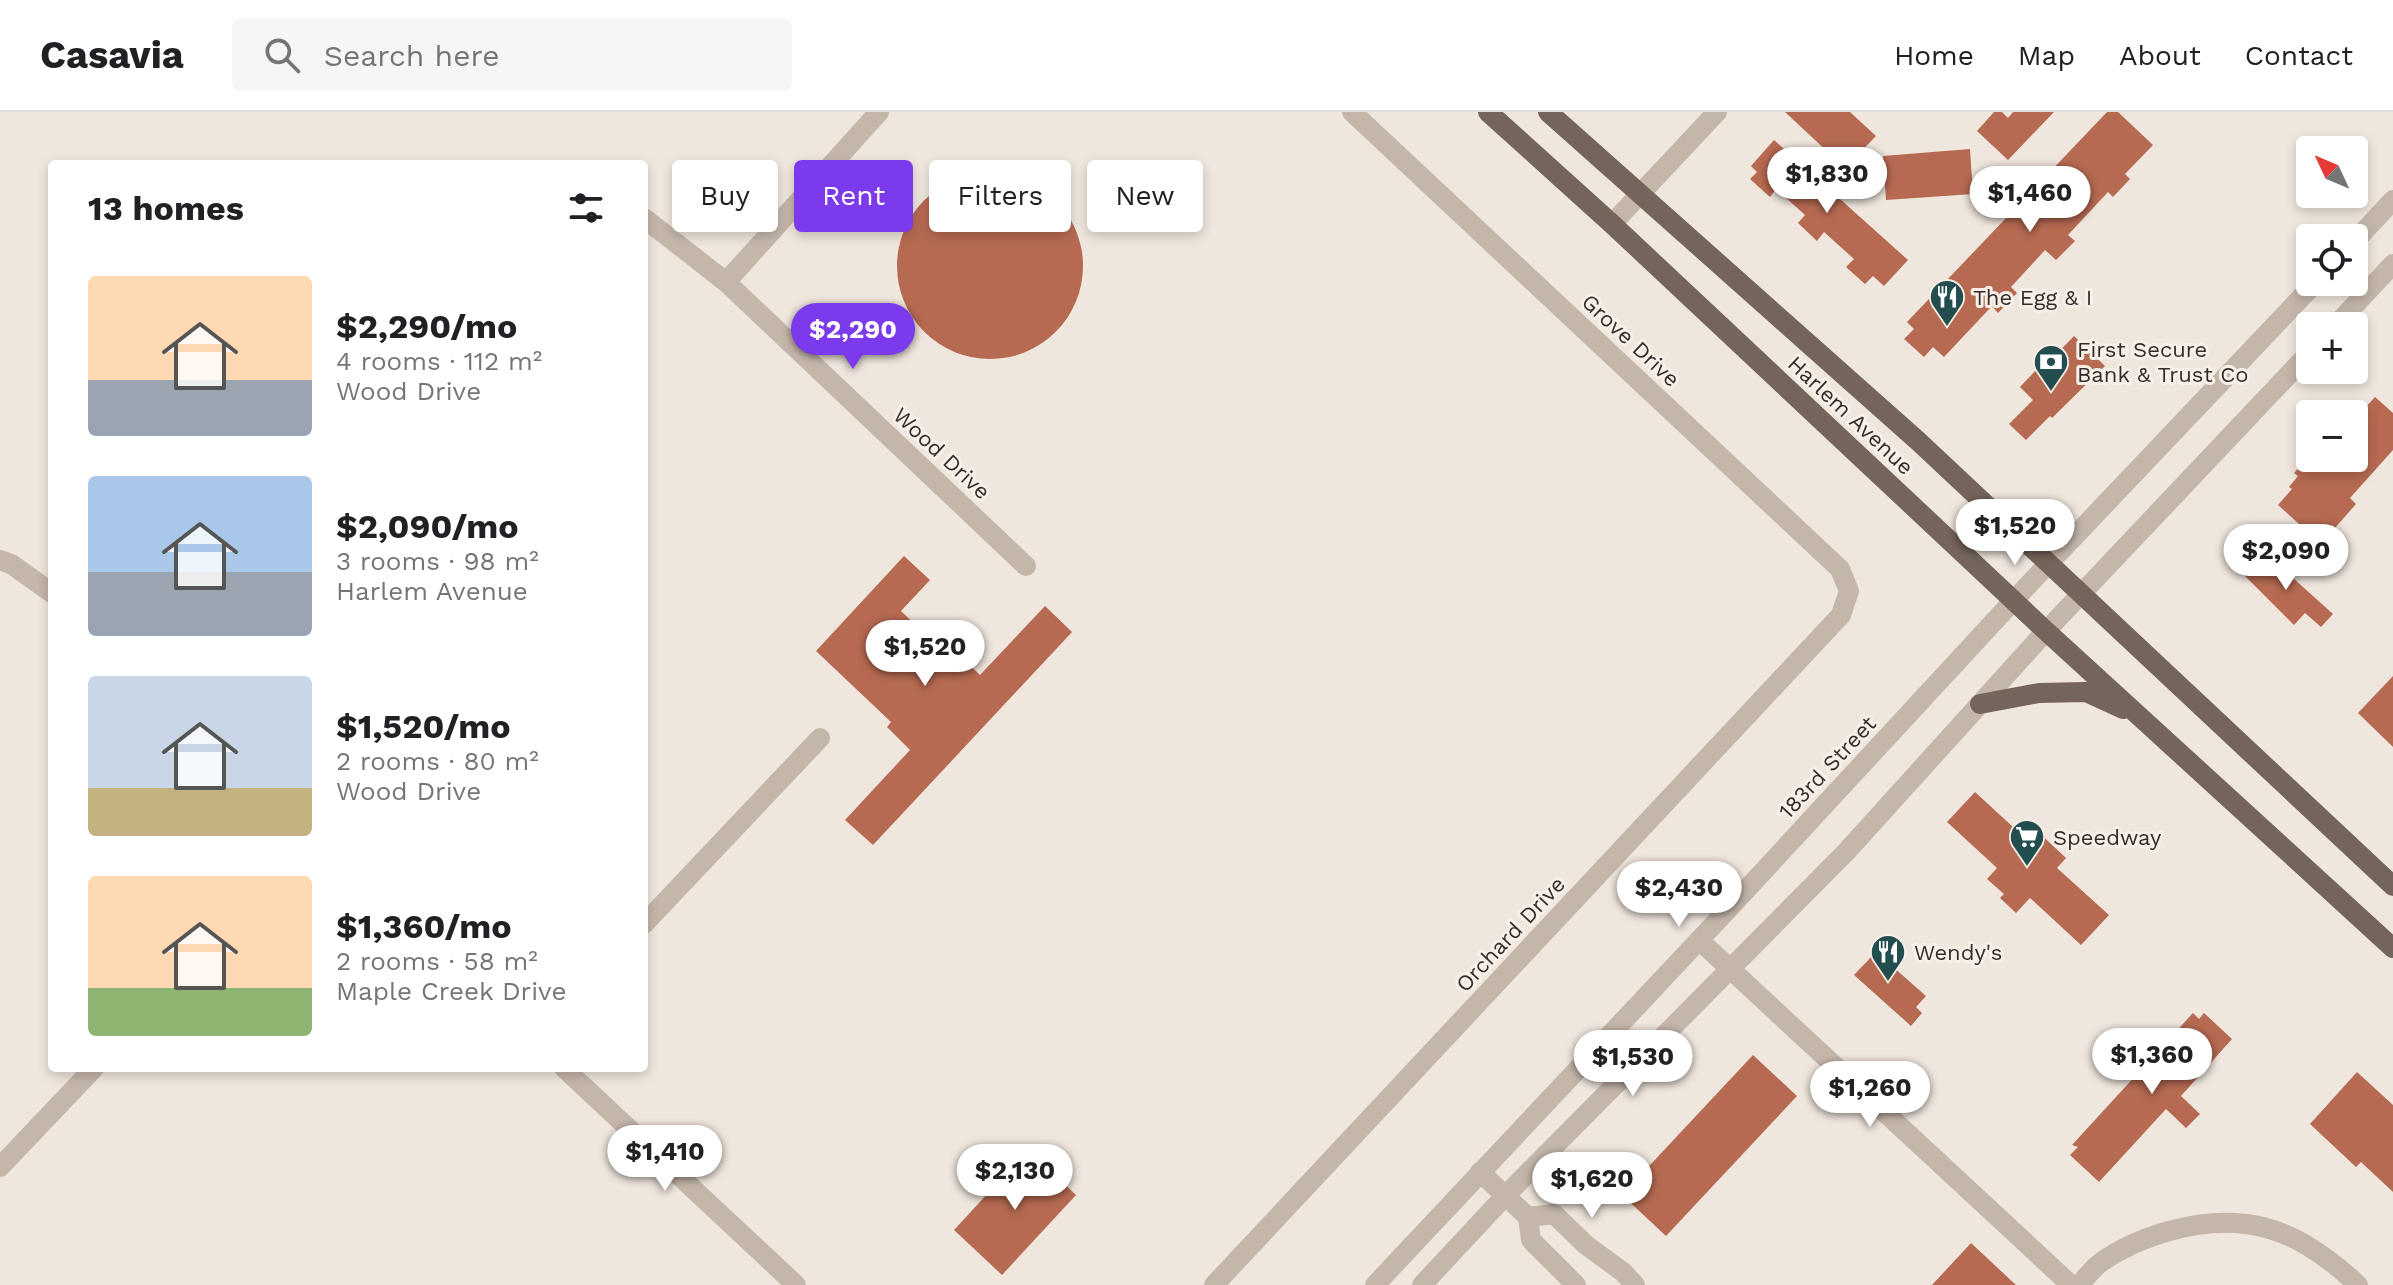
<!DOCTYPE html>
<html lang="en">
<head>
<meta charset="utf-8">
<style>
	body { margin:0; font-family:"Work Sans",sans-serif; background:#f6f6f6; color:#202124; height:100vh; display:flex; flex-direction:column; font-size:30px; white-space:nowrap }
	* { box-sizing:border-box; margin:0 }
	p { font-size:26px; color:#757577 }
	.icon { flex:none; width:44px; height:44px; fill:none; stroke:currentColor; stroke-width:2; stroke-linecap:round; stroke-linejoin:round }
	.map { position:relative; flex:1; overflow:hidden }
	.panel { position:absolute; left:48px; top:48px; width:600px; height:912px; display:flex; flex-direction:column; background:#fff; border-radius:8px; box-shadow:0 4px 12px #0003 }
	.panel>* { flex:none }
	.banner { position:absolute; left:672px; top:48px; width:760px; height:72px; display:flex; gap:16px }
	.needle { width:52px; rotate:314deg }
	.controls { position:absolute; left:2296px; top:24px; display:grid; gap:16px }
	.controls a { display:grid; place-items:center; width:72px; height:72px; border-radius:8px; background:#fff; box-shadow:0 4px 12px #0003; font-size:40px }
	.price { position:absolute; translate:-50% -68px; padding:0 18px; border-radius:28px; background:#fff; color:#222; font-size:26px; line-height:52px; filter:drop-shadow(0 2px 4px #0008) }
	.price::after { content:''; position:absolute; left:50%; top:48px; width:24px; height:18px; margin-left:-12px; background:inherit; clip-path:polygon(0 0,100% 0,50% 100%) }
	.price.selected { background:#7c3aed; color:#fff }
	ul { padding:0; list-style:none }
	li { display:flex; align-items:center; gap:24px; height:200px; padding:0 40px }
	li span { display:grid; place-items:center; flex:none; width:224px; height:160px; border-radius:8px; color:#555 }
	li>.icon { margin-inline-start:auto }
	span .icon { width:96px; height:96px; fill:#fffc; stroke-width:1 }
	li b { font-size:34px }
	h2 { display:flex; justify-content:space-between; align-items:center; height:96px; padding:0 40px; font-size:34px }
	.pill { padding:0 28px; border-radius:8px; background:#fff; box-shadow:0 4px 12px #0003; font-size:28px; line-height:72px }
	.pill.selected { background:#7c3aed; color:#fff }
	header { display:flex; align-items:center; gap:48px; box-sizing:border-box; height:112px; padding:0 40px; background:#fff; border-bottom:2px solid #e0e0e0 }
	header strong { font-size:38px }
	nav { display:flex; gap:44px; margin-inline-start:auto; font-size:28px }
	.search { width:560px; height:72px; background:#f6f6f6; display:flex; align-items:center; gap:20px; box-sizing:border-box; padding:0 28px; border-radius:8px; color:#757577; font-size:30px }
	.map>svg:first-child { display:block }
</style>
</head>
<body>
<header>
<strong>Casavia</strong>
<div class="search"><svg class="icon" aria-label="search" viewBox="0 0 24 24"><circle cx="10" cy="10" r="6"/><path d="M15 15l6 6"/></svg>Search here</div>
<nav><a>Home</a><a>Map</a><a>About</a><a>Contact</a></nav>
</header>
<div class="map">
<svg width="2393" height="1173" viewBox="0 0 2393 1173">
	<rect width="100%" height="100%" fill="#efe6dd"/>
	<g fill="#b76a52">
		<path d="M1785,0h65l26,24 -31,32z"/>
		<path d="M1994,0h8l6,6 5,-6h41l-46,48 -31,-29z"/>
		<path d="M2107,0h11l35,33 -28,29 5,5 -17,18 -5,-5 -40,43 7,6 -19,19 -11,-10 -34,37 6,6 -19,20 -6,-7 -48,51 -11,-10 -9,10 -20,-18 10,-10 -7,-7z"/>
		<path d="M1774,28l134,120 -24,26 -11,-10 -8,8 -19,-17 8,-8 -30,-27 -7,9 -19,-18 7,-8 -29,-26 -6,8 -20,-18 7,-7 -6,-6z"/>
		<path d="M1970,37l3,45 -87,6 -3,-44z"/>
		<circle cx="990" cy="154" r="93"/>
		<path d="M2074,224l31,30 -53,52 -2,-2 -24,24 -17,-16 24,-24 -13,-13 17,-18 2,3z"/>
		<path d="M2375,285l18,16v37l-43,48 6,6 -21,24 -3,-3 -14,16 -40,-36 14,-16 -3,-2 9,-11 -4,-3 14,-15h46v-55l9,7z"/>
		<path d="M2264,440l69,62 -12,13 -16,-14 -11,12 -50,-50z"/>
		<path d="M904,444l26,24 -29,31 50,48 6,-6 23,22 65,-69 27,26 -199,213 -28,-25 65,-70 -23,-23 4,-5 -75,-71z"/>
		<path d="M2393,564v71l-35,-34z"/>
		<path d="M1975,680l50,46 9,-10 32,30 -9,10 52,47 -28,30 -51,-47 -14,15 -16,-15 4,-4 -17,-15 10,-11 -50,-46z"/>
		<path d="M1874,842l16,14 2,-2 34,30 -10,11 6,6 -11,13 -57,-51z"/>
		<path d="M2193,901l6,6 5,-6 28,26 -51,57 19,18 -14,14 -20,-19 -67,73 -29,-27 8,-8 -6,-2z"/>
		<path d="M1753,943l44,41 -131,140 -44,-41z"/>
		<path d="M2357,960l36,33v87l-32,-30 -5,5 -46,-43z"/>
		<path d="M1028,1038l48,45 -74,80 -48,-45z"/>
		<path d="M1971,1131l45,42h-84z"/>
	</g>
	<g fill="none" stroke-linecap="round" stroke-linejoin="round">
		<g stroke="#c5b6aa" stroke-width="20">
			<path d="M644,106l82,64 300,284"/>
			<path d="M1612,112l105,-112"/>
			<path d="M2354,130l39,-42"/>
			<path d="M726,170l153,-170"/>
			<path d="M2335,214l58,-62"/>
			<path d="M0,448l11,4 41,29"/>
			<path d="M644,812l176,-186"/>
			<path d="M1699,828l372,345"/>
			<path d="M564,956l232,217"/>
			<path d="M0,1055l94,-99"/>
			<path d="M1480,1060l48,45 3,23 45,45"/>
			<path d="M1528,1105l26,-3 32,31 37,27 12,13"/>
			<path d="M1214,1173l627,-670 8,-24 -9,-22 -488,-457"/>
			<path d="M1375,1173l358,-381 281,-304 302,-318"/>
			<path d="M1422,1173l83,-89 342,-345 199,-220 264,-279"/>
			<path d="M2079,1173c7,-7 13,-16 21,-22 39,-28 99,-45 146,-39 44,5 81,32 112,61"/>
		</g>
		<g stroke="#74645b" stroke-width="20">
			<path d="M1488,0l124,112 434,407 347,317"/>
			<path d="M1548,0l370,329 475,445"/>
			<path d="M1980,592l59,-11 47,-1 37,17"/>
		</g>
	</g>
	<defs>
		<symbol id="restaurant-pin" viewBox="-11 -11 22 30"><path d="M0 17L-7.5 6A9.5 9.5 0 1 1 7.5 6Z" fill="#234e50" stroke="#f7f0e8"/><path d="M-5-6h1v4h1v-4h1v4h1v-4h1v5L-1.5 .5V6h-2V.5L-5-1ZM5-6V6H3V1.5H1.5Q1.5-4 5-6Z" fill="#fff"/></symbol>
		<symbol id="bank-pin" viewBox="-11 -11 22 30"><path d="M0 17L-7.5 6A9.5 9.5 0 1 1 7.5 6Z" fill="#234e50" stroke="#f7f0e8"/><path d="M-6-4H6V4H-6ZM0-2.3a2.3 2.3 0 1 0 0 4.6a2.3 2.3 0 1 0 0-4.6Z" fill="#fff"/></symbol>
		<symbol id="supermarket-pin" viewBox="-11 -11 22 30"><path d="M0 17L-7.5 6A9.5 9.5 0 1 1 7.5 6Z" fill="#234e50" stroke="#f7f0e8"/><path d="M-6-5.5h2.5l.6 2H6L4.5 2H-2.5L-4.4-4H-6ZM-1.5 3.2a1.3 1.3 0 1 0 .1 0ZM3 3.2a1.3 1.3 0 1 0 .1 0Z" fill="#fff"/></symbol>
	</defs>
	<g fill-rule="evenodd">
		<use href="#restaurant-pin" x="1927" y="165" width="40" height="54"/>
		<use href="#bank-pin" x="2031" y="230" width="40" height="54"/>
		<use href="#supermarket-pin" x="2007" y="705" width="40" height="54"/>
		<use href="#restaurant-pin" x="1868" y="820" width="40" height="54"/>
	</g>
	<g text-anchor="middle" stroke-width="6" stroke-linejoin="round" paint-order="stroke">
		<g font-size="22" fill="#342c29" stroke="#f7f0e8" text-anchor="start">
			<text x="1973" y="193">The Egg &amp; I</text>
			<text x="2077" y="245">First Secure<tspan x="2077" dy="25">Bank &amp; Trust Co</tspan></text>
			<text x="2053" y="733">Speedway</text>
			<text x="1914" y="848">Wendy's</text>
		</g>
		<g font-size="22" fill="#342c29" stroke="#f7f0e8">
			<text transform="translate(1631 228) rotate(43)" y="8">Grove Drive</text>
			<text transform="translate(1851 303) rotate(43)" y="8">Harlem Avenue</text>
			<text transform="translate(942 341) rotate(43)" y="8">Wood Drive</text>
			<text transform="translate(1827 655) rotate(-47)" y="8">183rd Street</text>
			<text transform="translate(1510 822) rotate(-47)" y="8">Orchard Drive</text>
		</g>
	</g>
</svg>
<div class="controls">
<a><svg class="needle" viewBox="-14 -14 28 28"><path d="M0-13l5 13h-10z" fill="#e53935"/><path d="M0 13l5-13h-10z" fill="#757577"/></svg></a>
<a><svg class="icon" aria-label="locate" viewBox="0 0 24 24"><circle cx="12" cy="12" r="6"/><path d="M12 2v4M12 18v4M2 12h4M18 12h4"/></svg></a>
<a>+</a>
<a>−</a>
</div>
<b class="price" style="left:1827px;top:103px">$1,830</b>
<b class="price" style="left:2030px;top:122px">$1,460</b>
<b class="price selected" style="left:853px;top:259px">$2,290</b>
<b class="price" style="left:2015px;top:455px">$1,520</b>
<b class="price" style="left:2286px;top:480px">$2,090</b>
<b class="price" style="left:925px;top:576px">$1,520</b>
<b class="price" style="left:1679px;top:817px">$2,430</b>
<b class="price" style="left:2152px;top:984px">$1,360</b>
<b class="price" style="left:1633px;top:986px">$1,530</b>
<b class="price" style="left:1870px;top:1017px">$1,260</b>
<b class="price" style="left:665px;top:1081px">$1,410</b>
<b class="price" style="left:1015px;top:1100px">$2,130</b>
<b class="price" style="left:1592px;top:1108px">$1,620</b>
<div class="banner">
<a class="pill">Buy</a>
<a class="pill selected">Rent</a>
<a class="pill">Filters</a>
<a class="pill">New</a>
</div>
<section class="panel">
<h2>13 homes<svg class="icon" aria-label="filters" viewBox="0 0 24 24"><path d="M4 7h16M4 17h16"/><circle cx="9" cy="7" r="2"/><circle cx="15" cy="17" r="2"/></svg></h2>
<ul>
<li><span style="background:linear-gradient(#ffd9b3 65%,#9aa5b1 0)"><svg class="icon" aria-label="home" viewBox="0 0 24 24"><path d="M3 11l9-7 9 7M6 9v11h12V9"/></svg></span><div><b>$2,290/mo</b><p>4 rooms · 112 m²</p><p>Wood Drive</p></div></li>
<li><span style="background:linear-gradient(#a9c7e8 60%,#9aa5b1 0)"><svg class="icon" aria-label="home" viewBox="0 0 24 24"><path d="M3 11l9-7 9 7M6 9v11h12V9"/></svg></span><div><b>$2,090/mo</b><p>3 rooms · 98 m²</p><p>Harlem Avenue</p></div></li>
<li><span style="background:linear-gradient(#c9d6e8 70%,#c2b280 0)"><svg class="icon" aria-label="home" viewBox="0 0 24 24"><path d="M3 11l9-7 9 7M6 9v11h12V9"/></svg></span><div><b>$1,520/mo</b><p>2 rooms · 80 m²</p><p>Wood Drive</p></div></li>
<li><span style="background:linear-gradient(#ffd9b3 70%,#8fb573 0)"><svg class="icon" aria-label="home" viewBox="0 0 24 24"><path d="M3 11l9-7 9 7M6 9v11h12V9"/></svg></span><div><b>$1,360/mo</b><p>2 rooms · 58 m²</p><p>Maple Creek Drive</p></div></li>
</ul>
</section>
</div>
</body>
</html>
